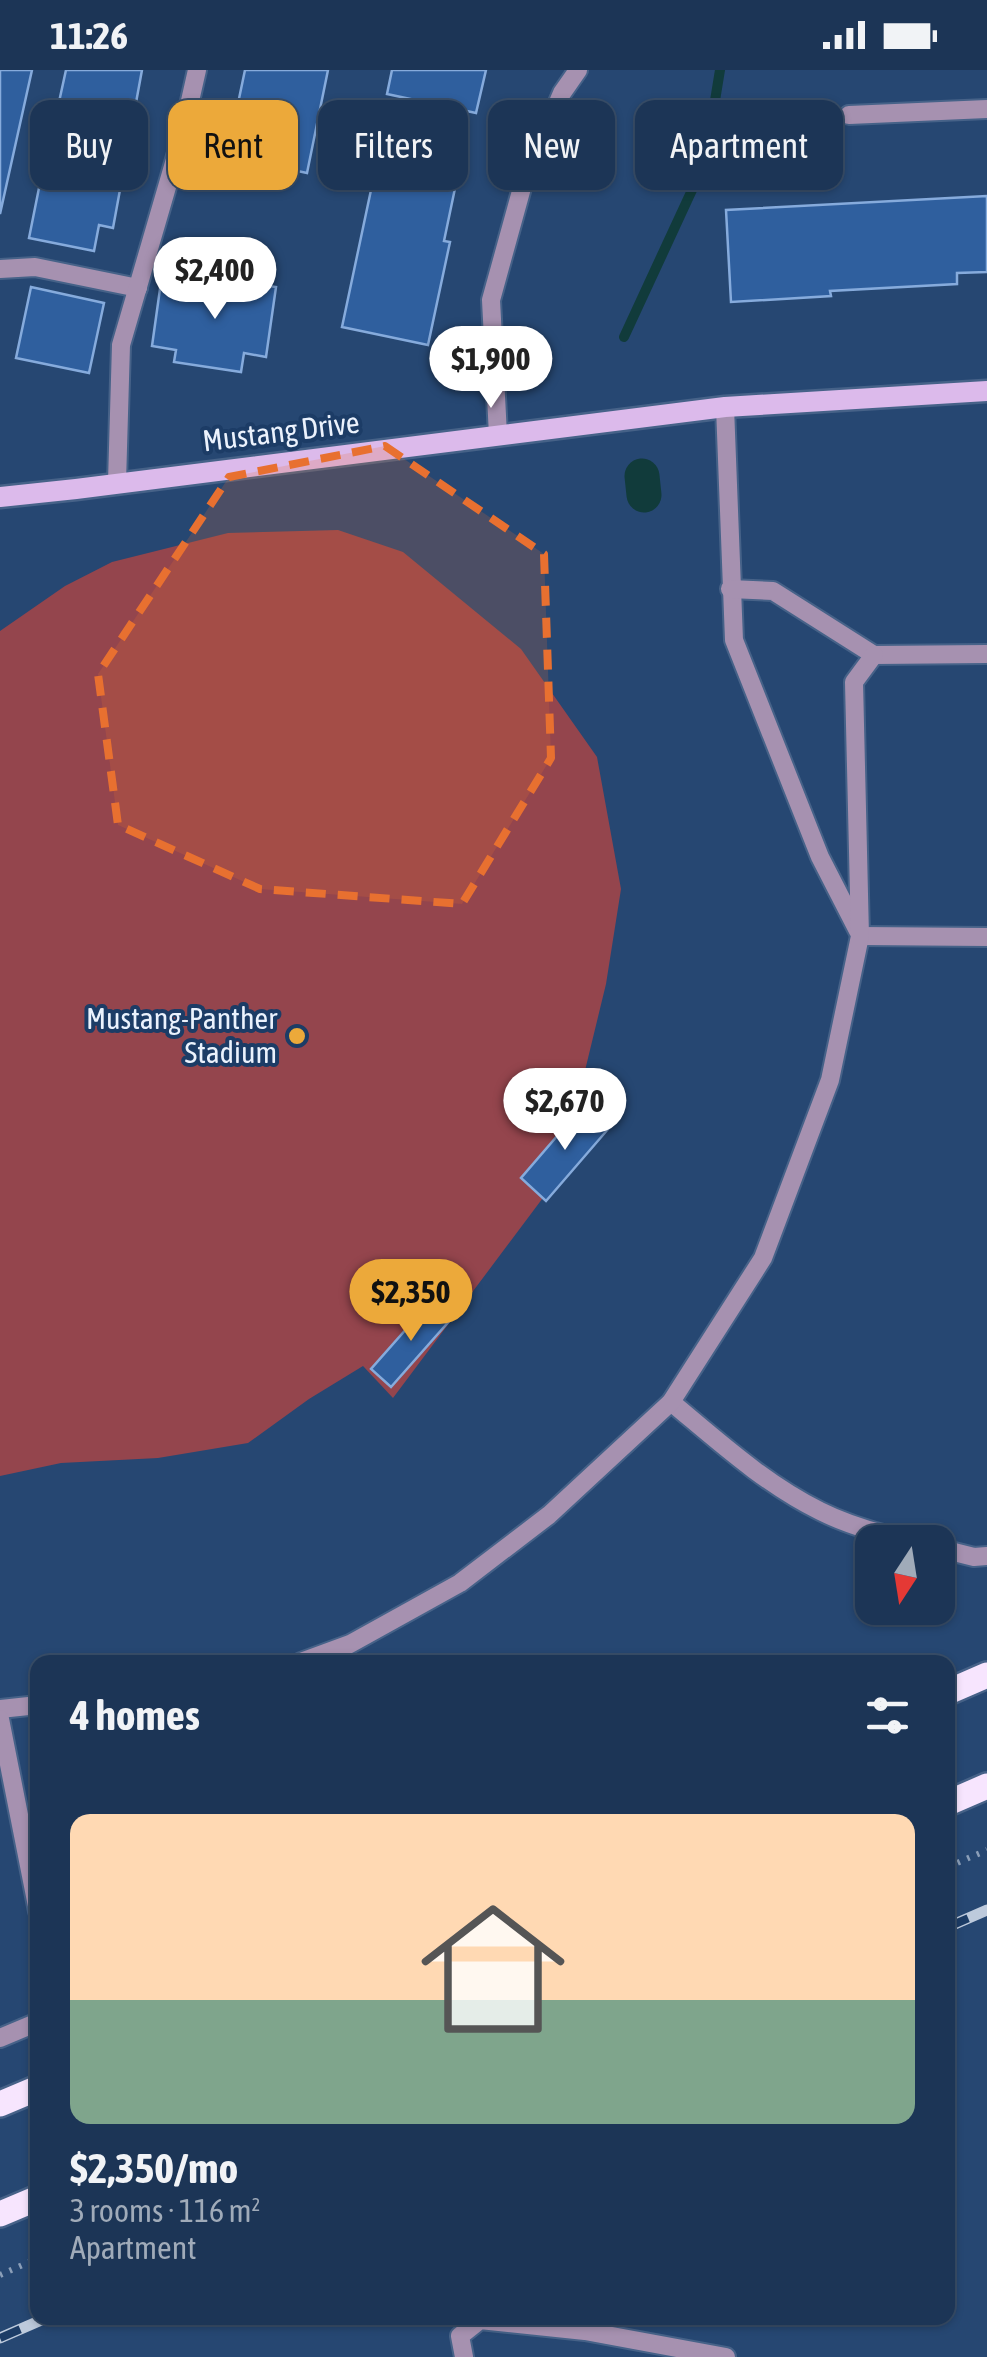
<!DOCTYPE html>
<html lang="en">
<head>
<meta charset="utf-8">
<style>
	body { margin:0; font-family:"Asap Condensed",sans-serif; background:#253d5c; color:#f1f3f6; height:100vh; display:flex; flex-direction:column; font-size:38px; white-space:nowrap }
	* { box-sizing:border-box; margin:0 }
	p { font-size:32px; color:#a0abb9 }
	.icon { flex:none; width:55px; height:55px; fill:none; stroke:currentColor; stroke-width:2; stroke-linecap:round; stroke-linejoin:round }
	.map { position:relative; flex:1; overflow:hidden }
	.side { position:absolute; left:30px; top:1585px; width:925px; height:670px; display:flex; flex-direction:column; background:#1c3556; border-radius:20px; box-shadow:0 2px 8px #0004,0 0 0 2px #3a506c }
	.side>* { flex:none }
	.top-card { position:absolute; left:30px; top:30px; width:928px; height:90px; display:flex; gap:20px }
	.needle { width:65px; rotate:192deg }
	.fabs { position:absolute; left:855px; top:1455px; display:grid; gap:20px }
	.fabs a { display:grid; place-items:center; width:100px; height:100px; border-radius:20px; background:#1c3556; box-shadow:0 2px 8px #0004,0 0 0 2px #3a506c; font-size:50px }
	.price { position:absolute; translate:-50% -85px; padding:0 22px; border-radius:35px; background:#fff; color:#222; font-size:32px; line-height:65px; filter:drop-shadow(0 2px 5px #0008) }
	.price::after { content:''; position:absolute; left:50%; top:60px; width:30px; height:22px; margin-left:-15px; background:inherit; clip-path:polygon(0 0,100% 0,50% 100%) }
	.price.active { background:#eca93a; color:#111 }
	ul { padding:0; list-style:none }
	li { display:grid; align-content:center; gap:20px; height:530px; padding:0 40px }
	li+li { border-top:2px solid #3a506c }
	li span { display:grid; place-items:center; height:310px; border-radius:20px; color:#555 }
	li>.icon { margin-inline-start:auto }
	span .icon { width:180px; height:180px; fill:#fffc; stroke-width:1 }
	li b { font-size:42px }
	h2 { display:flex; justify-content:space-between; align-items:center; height:120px; padding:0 40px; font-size:42px }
	.pill { padding:0 35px; border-radius:20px; background:#1c3556; box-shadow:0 2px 8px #0004,0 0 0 2px #3a506c; font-size:35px; line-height:90px }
	.pill.active { background:#eca93a; color:#111 }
	.status { display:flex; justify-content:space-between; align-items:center; height:70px; padding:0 50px; background:#1c3556; direction:ltr }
	.status svg { height:28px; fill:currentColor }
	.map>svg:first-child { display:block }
</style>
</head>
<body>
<div class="status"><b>11:26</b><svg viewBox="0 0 49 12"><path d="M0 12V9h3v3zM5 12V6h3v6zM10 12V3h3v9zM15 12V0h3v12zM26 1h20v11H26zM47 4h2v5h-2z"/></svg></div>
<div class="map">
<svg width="987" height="2287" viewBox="0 0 987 2287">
	<rect width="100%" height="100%" fill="#264772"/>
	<path fill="#94454d" d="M338,460l65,22 118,97 76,108 24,132 -15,95 -25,103 30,20 -218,291 -30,-32 -54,33 -61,44 -90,15 -97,5 -61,13v-845l65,-45 47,-24 116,-29z"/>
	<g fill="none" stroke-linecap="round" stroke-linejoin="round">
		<path stroke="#113b3b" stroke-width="10" d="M624,267l81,-175 15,-92"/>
		<path stroke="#113b3b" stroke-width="35" d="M642,406l2,19"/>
	</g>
	<g fill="#2f5f9e" stroke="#86abdc" stroke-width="2.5">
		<path d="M0,0h32l-32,144z"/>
		<path d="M66,0h76l-29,158 -14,-3 -5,26 -65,-13 18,-90 9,2 9,-47 -6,-1z"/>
		<path d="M245,0h83l-21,103 -80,-17z"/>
		<path d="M392,0h94l-10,43 -89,-19z"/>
		<path d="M378,87l80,17 -14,67 6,1 -22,103 -86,-18z"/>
		<path d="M987,126v76l-30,1v11l-127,7 1,5 -100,6 -5,-92z"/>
		<path d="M184,203l92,14 -10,70 -22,-4 -3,19 -67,-10 2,-12 -24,-4 8,-57 21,3z"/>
		<path d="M31,217l73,16 -15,70 -73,-15z"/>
		<path d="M583,1036l26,22 -63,73 -25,-23z"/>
		<path d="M431,1231l20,18 -60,68 -20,-18z"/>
	</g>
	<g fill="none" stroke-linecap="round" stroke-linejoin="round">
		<defs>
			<g id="lane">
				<path d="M849,45l138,-6"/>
				<path d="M0,199l35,-2 103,21"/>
				<path d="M725,337l9,233 86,217 38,74"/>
				<path d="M498,365l-7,-135 32,-116 39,-91 16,-23"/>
				<path d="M117,412l4,-137 62,-213 14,-62"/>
				<path d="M730,519l43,2 101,64 113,-1"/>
				<path d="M860,866l127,1"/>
				<path d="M671,1332c47,39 94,82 149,109 30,15 63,24 96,31"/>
				<path d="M938,1478l36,9 13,-1"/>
				<path d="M301,1592l49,-18 110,-61 89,-68 122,-113 92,-144 67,-178 30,-144 -6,-254 20,-27"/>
				<path d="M0,1639l38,-4"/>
				<path d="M0,1649l38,192"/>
				<path d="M0,1968l38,-16"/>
				<path d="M464,2287l-4,-21 20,-16 105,11 141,26"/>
			</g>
			<path id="secondary" d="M0,427l76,-8 649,-82 262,-16"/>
			<g id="primary">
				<path d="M948,1622l39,-17"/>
				<path d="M948,1733l39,-17"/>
				<path d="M0,2034l38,-16"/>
				<path d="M0,2144l38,-16"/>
			</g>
		</defs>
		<use href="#lane" stroke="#466288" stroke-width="22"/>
		<use href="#secondary" stroke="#466288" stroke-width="25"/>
		<use href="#primary" stroke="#466288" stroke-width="30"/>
		<g stroke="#8a9eb8" stroke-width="6" stroke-dasharray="2.5 8" stroke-linecap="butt">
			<path d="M948,1797l39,-17"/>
			<path d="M0,2205l38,-17"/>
		</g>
		<use href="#lane" stroke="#a691b0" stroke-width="18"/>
		<use href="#secondary" stroke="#dcbaeb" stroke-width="20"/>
		<use href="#primary" stroke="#f7e5fe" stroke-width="25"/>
		<defs>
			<g id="rail">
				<path d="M948,1857l39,-17"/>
				<path d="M0,2268l46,-20"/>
			</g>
		</defs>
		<use href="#rail" stroke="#bdcadc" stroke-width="11"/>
		<use href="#rail" stroke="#1c3c66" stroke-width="8" stroke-dasharray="22" stroke-linecap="butt"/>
	</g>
	<path fill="#e87030" fill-opacity="0.2" stroke="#e87030" stroke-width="8" stroke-dasharray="20 12" stroke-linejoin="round" d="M385,376l159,108 7,204 -89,146 -202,-15 -142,-64 -20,-151 131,-197z"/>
	<circle fill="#eca93a" stroke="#1c3c66" stroke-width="4" cx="297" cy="966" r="10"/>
	<g text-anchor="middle" stroke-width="8" stroke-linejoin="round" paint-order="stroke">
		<g font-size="30" fill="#ebf2fd" stroke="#1c3c66">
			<text transform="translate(281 362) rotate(-7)" y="10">Mustang Drive</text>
		</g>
		<g font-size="30" fill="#ebf2fd" stroke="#1c3c66" text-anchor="end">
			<text x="277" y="959">Mustang-Panther<tspan x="277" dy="34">Stadium</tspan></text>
		</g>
	</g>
</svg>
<div class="fabs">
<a><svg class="needle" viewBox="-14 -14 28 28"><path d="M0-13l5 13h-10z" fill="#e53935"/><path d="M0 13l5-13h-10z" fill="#a0abb9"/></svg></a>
</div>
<b class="price" style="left:215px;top:252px">$2,400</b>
<b class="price" style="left:491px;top:341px">$1,900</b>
<b class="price" style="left:565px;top:1083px">$2,670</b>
<b class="price active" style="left:411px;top:1274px">$2,350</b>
<div class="top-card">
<a class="pill">Buy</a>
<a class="pill active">Rent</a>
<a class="pill">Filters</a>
<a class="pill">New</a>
<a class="pill">Apartment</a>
</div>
<section class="side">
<h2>4 homes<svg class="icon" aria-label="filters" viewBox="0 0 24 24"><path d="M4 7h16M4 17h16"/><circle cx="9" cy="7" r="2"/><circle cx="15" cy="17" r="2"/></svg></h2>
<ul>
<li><span style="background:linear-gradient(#ffd9b3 60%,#7fa58c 0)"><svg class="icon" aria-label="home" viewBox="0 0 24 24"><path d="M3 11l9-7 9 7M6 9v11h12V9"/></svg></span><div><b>$2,350/mo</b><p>3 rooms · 116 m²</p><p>Apartment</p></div></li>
</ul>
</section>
</div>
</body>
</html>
